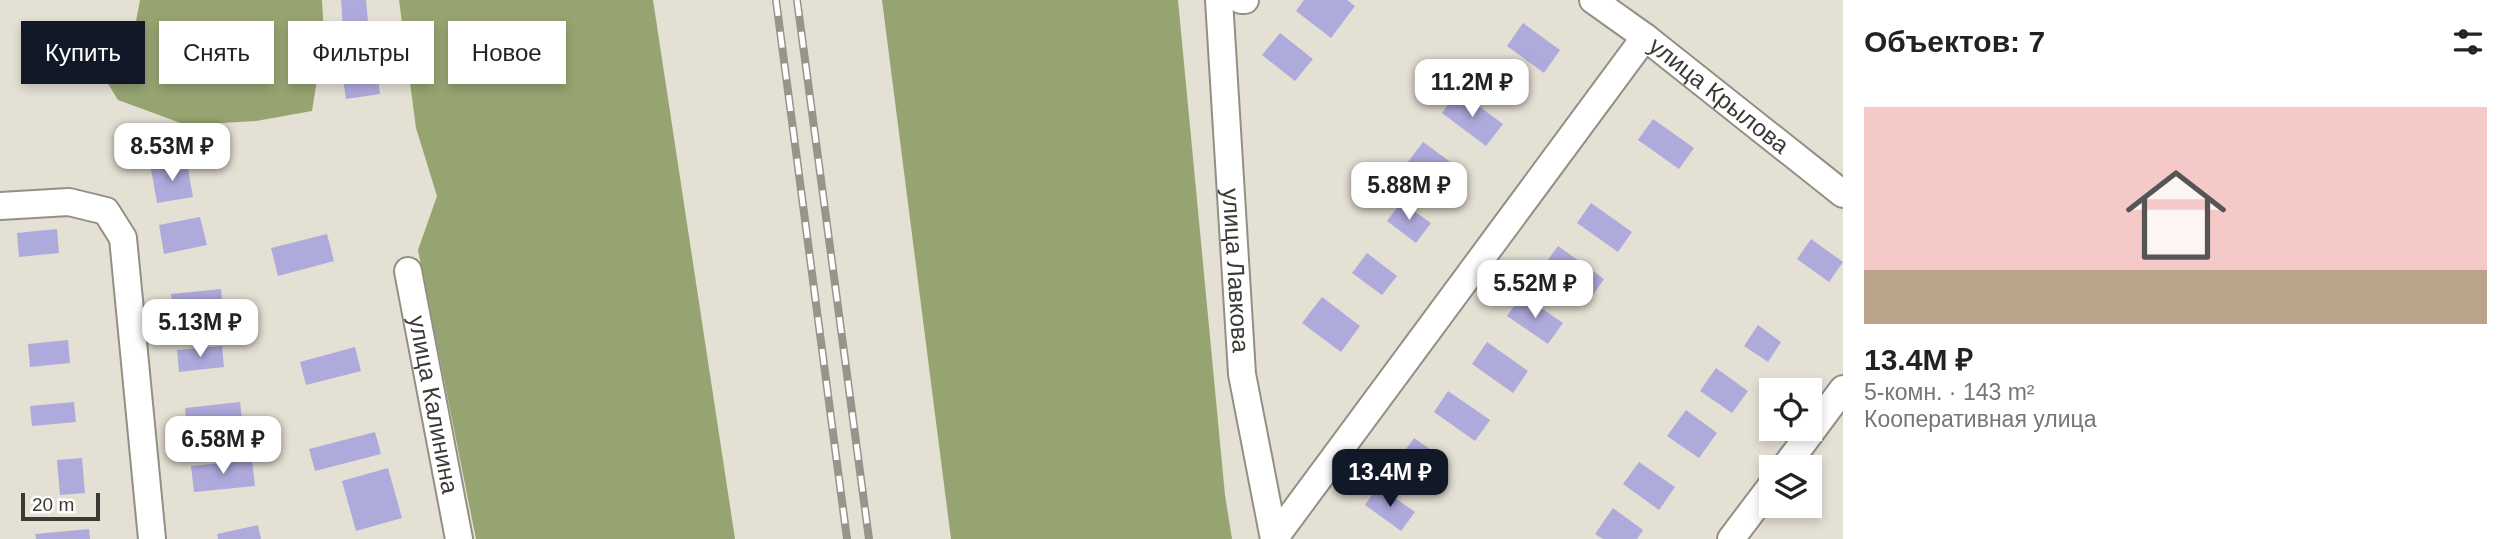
<!DOCTYPE html>
<html lang="ru">
<head>
<meta charset="utf-8">
<style>
	body { margin:0; font-family:Helvetica,sans-serif; background:#f2f2f2; color:#222; height:100vh; display:flex; flex-direction:column; font-size:26px; white-space:nowrap }
	* { box-sizing:border-box; margin:0 }
	p { font-size:23px; color:#767676 }
	.icon { flex:none; width:38px; height:38px; fill:none; stroke:currentColor; stroke-width:2; stroke-linecap:round; stroke-linejoin:round }
	.map { position:relative; flex:1; overflow:hidden }
	.drawer { display:flex; flex-direction:column; background:#fff; width:665px }
	.drawer>* { flex:none }
	.banner { position:absolute; left:21px; top:21px; width:665px; height:63px; display:flex; gap:14px }
	.controls { position:absolute; left:1759px; top:378px; display:grid; gap:14px }
	.controls a { display:grid; place-items:center; width:63px; height:63px; border-radius:0px; background:#fff; box-shadow:0 4px 10px #0003; font-size:35px }
	.scale { position:absolute; left:21px; bottom:18px; width:79px; box-sizing:border-box; padding-left:7px; border:4px solid #3b3934; border-top:0; font-size:19px; line-height:24px; white-space:nowrap; color:#3b3934; -webkit-text-stroke:5px #fff; paint-order:stroke }
	.price { position:absolute; translate:-50% -60px; padding:0 16px; border-radius:14px; background:#fff; color:#222; font-size:23px; line-height:46px; filter:drop-shadow(0 2px 4px #0008) }
	.price::after { content:''; position:absolute; left:50%; top:42px; width:21px; height:16px; margin-left:-10px; background:inherit; clip-path:polygon(0 0,100% 0,50% 100%) }
	.price.active { background:#111827; color:#fff }
	ul { padding:0; list-style:none }
	li { display:grid; align-content:center; gap:14px; height:371px; padding:0 21px }
	li+li { border-top:2px solid #e0e0e0 }
	li span { display:grid; place-items:center; height:217px; border-radius:0px; color:#555 }
	li>.icon { margin-inline-start:auto }
	span .icon { width:126px; height:126px; fill:#fffc; stroke-width:1 }
	li b { font-size:30px }
	h2 { display:flex; justify-content:space-between; align-items:center; height:84px; padding:0 21px; font-size:30px }
	.pill { padding:0 24px; border-radius:0px; background:#fff; box-shadow:0 4px 10px #0003; font-size:24px; line-height:63px }
	.pill.active { background:#111827; color:#fff }
	main { display:flex; flex:1; min-height:0 }
	.map>svg:first-child { display:block }
</style>
</head>
<body>
<main>
<div class="map">
<svg width="1843" height="539" viewBox="0 0 1843 539">
	<rect width="100%" height="100%" fill="#e5e0d4"/>
	<g fill="#96a471">
		<path d="M140,0h182l2,36 -12,75 -56,10 -70,4 -68,-25 -14,-23 26,-24z"/>
		<path d="M399,0h254l82,539h-259l-58,-289 19,-54 -21,-68z"/>
		<path d="M882,0h296l47,495 7,44h-281z"/>
	</g>
	<g fill="#afaadc">
		<path d="M341,0h25l4,42 -26,2z"/>
		<path d="M1304,0h43l8,6 -24,32 -35,-27z"/>
		<path d="M1523,23l37,27 -16,23 -37,-27z"/>
		<path d="M1280,33l33,26 -18,22 -33,-26z"/>
		<path d="M376,60l4,34 -34,5 -5,-34z"/>
		<path d="M1458,91l45,33 -17,22 -44,-33z"/>
		<path d="M1653,119l41,29 -15,21 -41,-29z"/>
		<path d="M1423,142l44,32 -17,22 -43,-33z"/>
		<path d="M187,163l6,34 -36,6 -6,-34z"/>
		<path d="M1401,202l30,21 -15,20 -29,-22z"/>
		<path d="M1591,203l41,29 -14,20 -41,-29z"/>
		<path d="M200,217l7,28 -43,9 -5,-29z"/>
		<path d="M57,229l2,24 -40,4 -2,-24z"/>
		<path d="M327,234l7,27 -56,15 -7,-28z"/>
		<path d="M1811,239l32,23 -14,20 -32,-23z"/>
		<path d="M1558,246l46,33 -15,22 -47,-33z"/>
		<path d="M1367,253l30,23 -15,19 -30,-22z"/>
		<path d="M221,289l2,24 -50,5 -2,-24z"/>
		<path d="M1522,295l41,28 -15,21 -41,-28z"/>
		<path d="M1322,297l38,29 -19,26 -39,-29z"/>
		<path d="M1758,325l23,17 -13,20 -24,-16z"/>
		<path d="M68,340l2,23 -40,4 -2,-23z"/>
		<path d="M1487,342l41,29 -15,22 -41,-29z"/>
		<path d="M222,346l2,21 -45,5 -2,-22z"/>
		<path d="M355,347l6,24 -55,14 -6,-23z"/>
		<path d="M1716,368l32,23 -16,22 -32,-22z"/>
		<path d="M1448,391l42,29 -15,21 -41,-29z"/>
		<path d="M74,402l2,20 -44,4 -2,-20z"/>
		<path d="M240,402l3,25 -56,6 -2,-25z"/>
		<path d="M1686,410l31,23 -18,25 -32,-22z"/>
		<path d="M375,432l6,22 -66,17 -6,-22z"/>
		<path d="M1414,438l33,23 -13,18 -33,-23z"/>
		<path d="M82,458l3,35 -25,2 -3,-35z"/>
		<path d="M252,460l3,26 -61,6 -3,-26z"/>
		<path d="M1639,462l36,25 -16,23 -36,-26z"/>
		<path d="M388,468l14,50 -46,13 -14,-50z"/>
		<path d="M1378,486l37,26 -14,19 -36,-26z"/>
		<path d="M1613,508l30,22 -6,9h-34l-8,-5z"/>
		<path d="M258,525l3,14h-43l-1,-5z"/>
		<path d="M89,529l1,10h-54l-1,-5z"/>
	</g>
	<g fill="none" stroke-linecap="round" stroke-linejoin="round">
		<defs>
			<g id="minor">
				<path id="s1" d="M1219,0l23,374 32,165"/>
				<path d="M1241,0h4"/>
				<path id="s2" d="M1593,0l52,37 198,157"/>
				<path d="M0,206l69,-4 37,9 17,27 29,301"/>
				<path id="s3" d="M408,271l51,268"/>
				<path d="M1785,467l58,-78"/>
				<path d="M1274,539l371,-502"/>
				<path d="M1731,539l40,-53"/>
			</g>
		</defs>
		<use href="#minor" stroke="#938f84" stroke-width="30"/>
		<use href="#minor" stroke="#fff" stroke-width="26"/>
		<defs>
			<g id="rail">
				<path d="M776,0l71,539"/>
				<path d="M797,0l72,539"/>
			</g>
		</defs>
		<use href="#rail" stroke="#98948c" stroke-width="8"/>
		<use href="#rail" stroke="#fff" stroke-width="5" stroke-dasharray="16" stroke-linecap="butt"/>
	</g>
	<g text-anchor="middle" stroke-width="7" stroke-linejoin="round" paint-order="stroke">
		<g font-size="24" fill="#3b3934" stroke="#fff">
			<text dy="8" stroke="none"><textPath href="#s2" startOffset="158">улица Крылова</textPath></text>
			<text dy="8" stroke="none"><textPath href="#s1" startOffset="271">улица Лавкова</textPath></text>
			<text dy="8" stroke="none"><textPath href="#s3" startOffset="136">улица Калинина</textPath></text>
		</g>
	</g>
</svg>
<div class="controls">
<a><svg class="icon" aria-label="locate" viewBox="0 0 24 24"><circle cx="12" cy="12" r="6"/><path d="M12 2v4M12 18v4M2 12h4M18 12h4"/></svg></a>
<a><svg class="icon" aria-label="layers" viewBox="0 0 24 24"><path d="M12 4l9 5-9 5-9-5zM3 14l9 5 9-5"/></svg></a>
</div>
<div class="scale">20 m</div>
<b class="price" style="left:1472px;top:119px">11.2M ₽</b>
<b class="price" style="left:172px;top:183px">8.53M ₽</b>
<b class="price" style="left:1409px;top:222px">5.88M ₽</b>
<b class="price" style="left:1535px;top:320px">5.52M ₽</b>
<b class="price" style="left:200px;top:359px">5.13M ₽</b>
<b class="price" style="left:223px;top:476px">6.58M ₽</b>
<b class="price active" style="left:1390px;top:509px">13.4M ₽</b>
<div class="banner">
<a class="pill active">Купить</a>
<a class="pill">Снять</a>
<a class="pill">Фильтры</a>
<a class="pill">Новое</a>
</div>
</div>
<section class="drawer">
<h2>Объектов: 7<svg class="icon" aria-label="filters" viewBox="0 0 24 24"><path d="M4 7h16M4 17h16"/><circle cx="9" cy="7" r="2"/><circle cx="15" cy="17" r="2"/></svg></h2>
<ul>
<li><span style="background:linear-gradient(#f6c9c9 75%,#b9a48a 0)"><svg class="icon" aria-label="home" viewBox="0 0 24 24"><path d="M3 11l9-7 9 7M6 9v11h12V9"/></svg></span><div><b>13.4M ₽</b><p>5-комн. · 143 m²</p><p>Кооперативная улица</p></div></li>
</ul>
</section>
</main>
</body>
</html>
